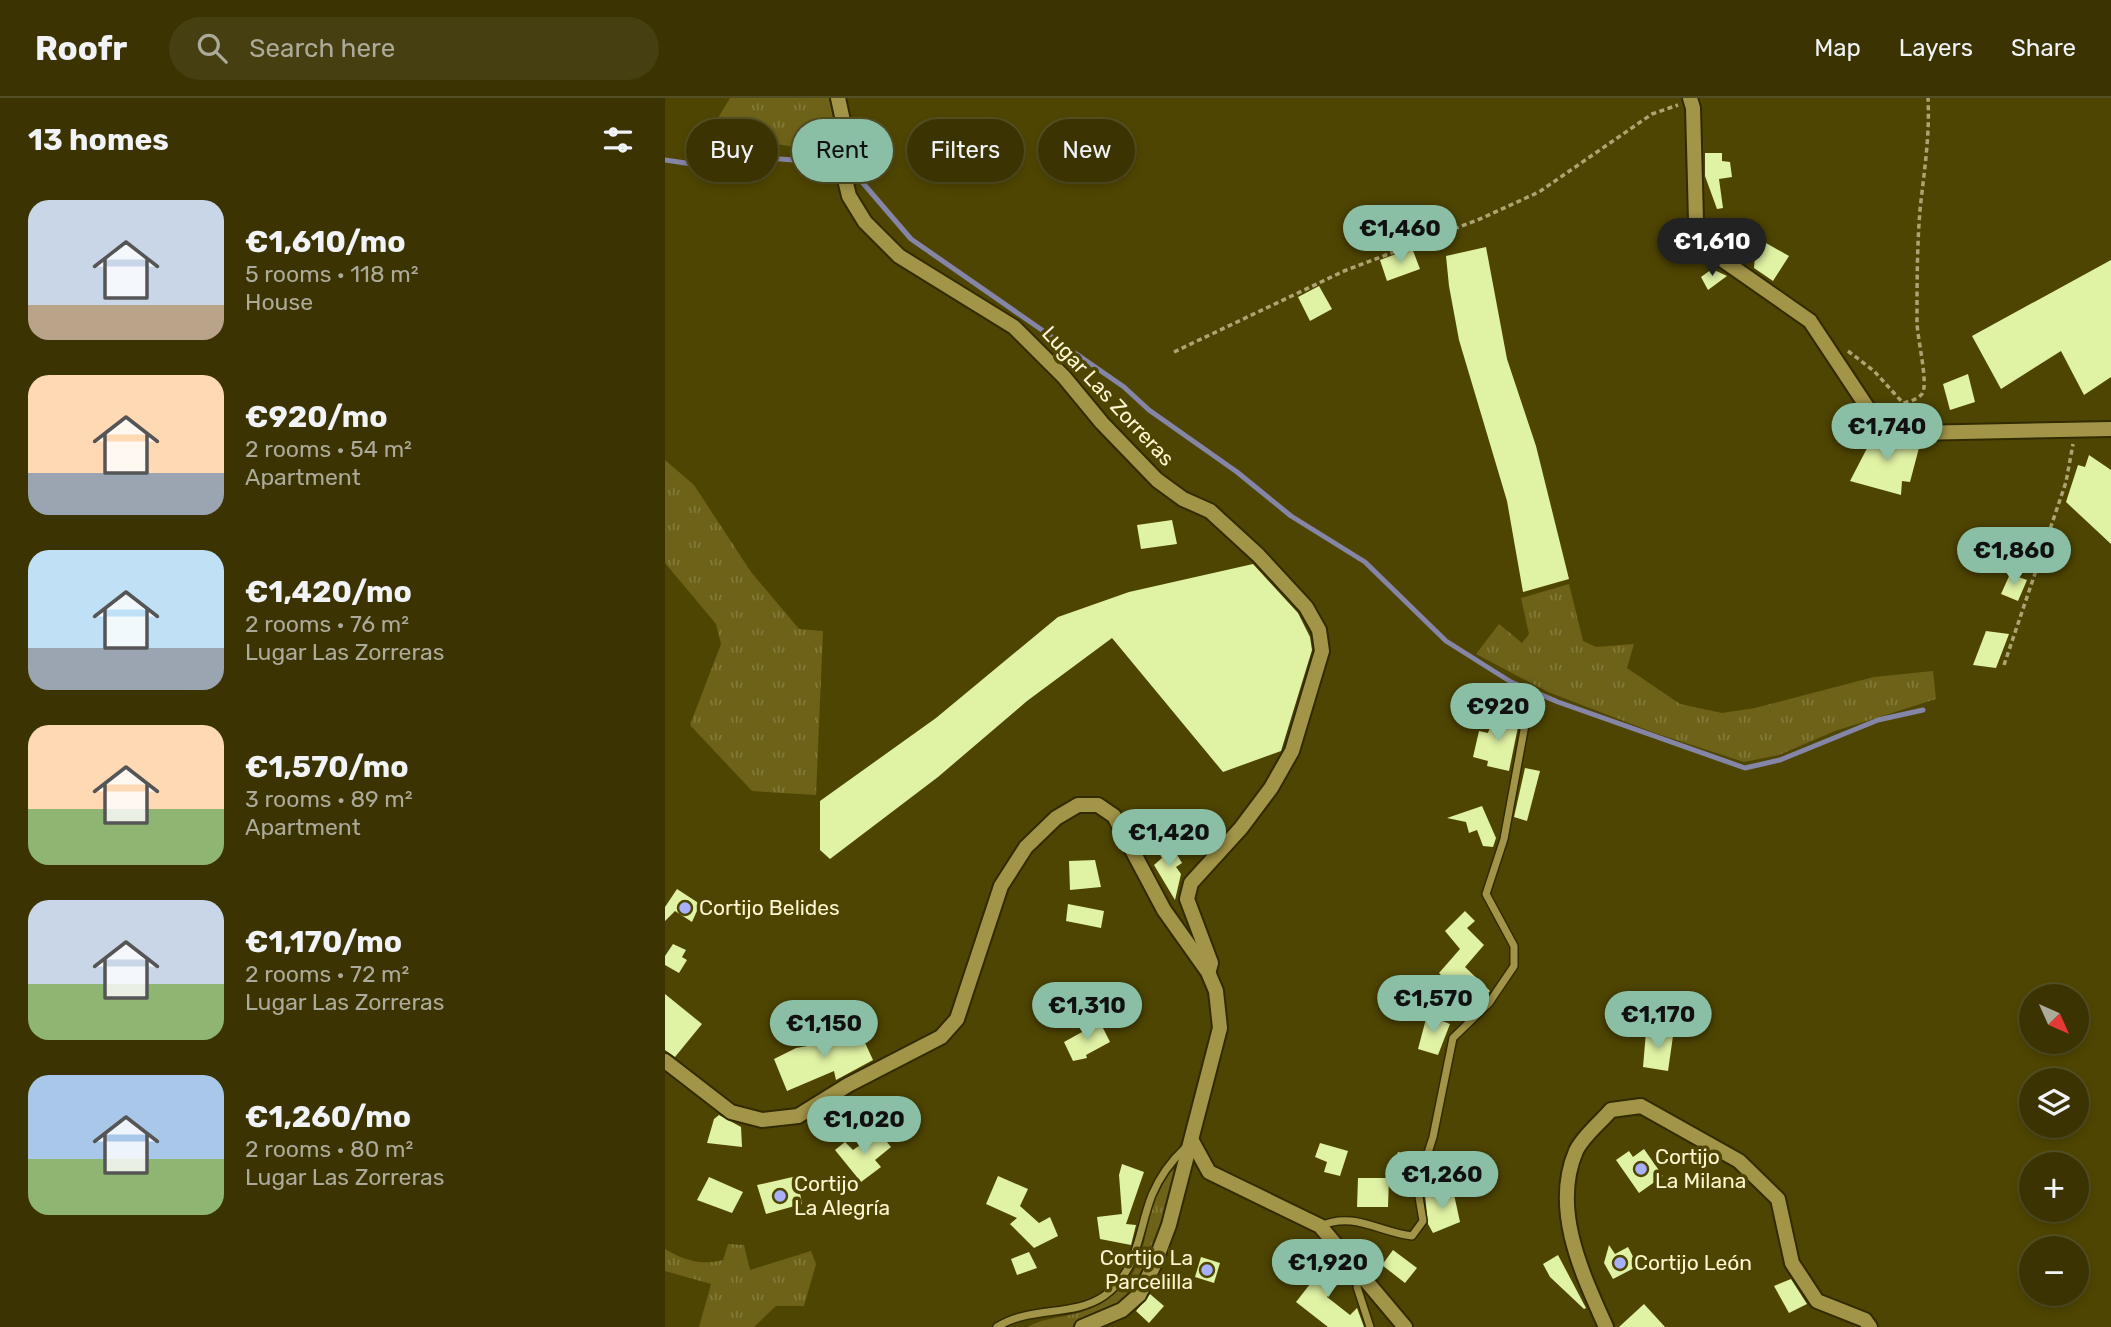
<!DOCTYPE html>
<html lang="en">
<head>
<meta charset="utf-8">
<style>
	body { margin:0; font-family:Rubik,sans-serif; background:#463f11; color:#f1f3f6; height:100vh; display:flex; flex-direction:column; font-size:26px; white-space:nowrap }
	* { box-sizing:border-box; margin:0 }
	p { font-size:23px; color:#acaa99 }
	.icon { flex:none; width:38px; height:38px; fill:none; stroke:currentColor; stroke-width:2; stroke-linecap:round; stroke-linejoin:round }
	.map { position:relative; flex:1; overflow:hidden }
	.sheet { display:flex; flex-direction:column; background:#3b3402; width:665px }
	.sheet>* { flex:none }
	.banner { position:absolute; left:21px; top:21px; width:665px; height:63px; display:flex; gap:14px }
	.needle { width:46px; rotate:135deg }
	.controls { position:absolute; left:1354px; top:886px; display:grid; gap:14px }
	.controls a { display:grid; place-items:center; width:70px; height:70px; border-radius:50%; background:#3b3402; box-shadow:0 4px 10px #0003,0 0 0 2px #544f24; font-size:35px }
	.price { position:absolute; translate:-50% -60px; padding:0 16px; border-radius:24px; background:#8abfa5; color:#111; font-size:23px; line-height:46px; filter:drop-shadow(0 2px 4px #0008) }
	.price::after { content:''; position:absolute; left:50%; top:42px; width:21px; height:16px; margin-left:-10px; background:inherit; clip-path:polygon(0 0,100% 0,50% 100%) }
	.price.active { background:#222; color:#fff }
	ul { padding:0; list-style:none }
	li { display:flex; align-items:center; gap:21px; height:175px; padding:0 28px }
	li span { display:grid; place-items:center; flex:none; width:196px; height:140px; border-radius:21px; color:#555 }
	li>.icon { margin-inline-start:auto }
	span .icon { width:84px; height:84px; fill:#fffc; stroke-width:1 }
	li b { font-size:30px }
	h2 { display:flex; justify-content:space-between; align-items:center; height:84px; padding:0 28px; font-size:30px }
	.tag { padding:0 24px; border-radius:32px; background:#3b3402; box-shadow:0 4px 10px #0003,0 0 0 2px #544f24; font-size:24px; line-height:63px }
	.tag.active { background:#8abfa5; color:#111 }
	header { display:flex; align-items:center; gap:42px; box-sizing:border-box; height:98px; padding:0 35px; background:#3b3402; border-bottom:2px solid #544f24 }
	header strong { font-size:33px }
	nav { display:flex; gap:38px; margin-inline-start:auto; font-size:24px }
	.search { width:490px; height:63px; background:#463f11; display:flex; align-items:center; gap:18px; box-sizing:border-box; padding:0 24px; border-radius:38px; color:#acaa99; font-size:26px }
	main { display:flex; flex:1; min-height:0 }
	.map>svg:first-child { display:block }
</style>
</head>
<body>
<header>
<strong>Roofr</strong>
<div class="search"><svg class="icon" aria-label="search" viewBox="0 0 24 24"><circle cx="10" cy="10" r="6"/><path d="M15 15l6 6"/></svg>Search here</div>
<nav><a>Map</a><a>Layers</a><a>Share</a></nav>
</header>
<main>
<section class="sheet">
<h2>13 homes<svg class="icon" aria-label="filters" viewBox="0 0 24 24"><path d="M4 7h16M4 17h16"/><circle cx="9" cy="7" r="2"/><circle cx="15" cy="17" r="2"/></svg></h2>
<ul>
<li><span style="background:linear-gradient(#c9d6e8 75%,#b9a48a 0)"><svg class="icon" aria-label="home" viewBox="0 0 24 24"><path d="M3 11l9-7 9 7M6 9v11h12V9"/></svg></span><div><b>€1,610/mo</b><p>5 rooms · 118 m²</p><p>House</p></div></li>
<li><span style="background:linear-gradient(#ffd9b3 70%,#9aa5b1 0)"><svg class="icon" aria-label="home" viewBox="0 0 24 24"><path d="M3 11l9-7 9 7M6 9v11h12V9"/></svg></span><div><b>€920/mo</b><p>2 rooms · 54 m²</p><p>Apartment</p></div></li>
<li><span style="background:linear-gradient(#bfe0f5 70%,#9aa5b1 0)"><svg class="icon" aria-label="home" viewBox="0 0 24 24"><path d="M3 11l9-7 9 7M6 9v11h12V9"/></svg></span><div><b>€1,420/mo</b><p>2 rooms · 76 m²</p><p>Lugar Las Zorreras</p></div></li>
<li><span style="background:linear-gradient(#ffd9b3 60%,#8fb573 0)"><svg class="icon" aria-label="home" viewBox="0 0 24 24"><path d="M3 11l9-7 9 7M6 9v11h12V9"/></svg></span><div><b>€1,570/mo</b><p>3 rooms · 89 m²</p><p>Apartment</p></div></li>
<li><span style="background:linear-gradient(#c9d6e8 60%,#8fb573 0)"><svg class="icon" aria-label="home" viewBox="0 0 24 24"><path d="M3 11l9-7 9 7M6 9v11h12V9"/></svg></span><div><b>€1,170/mo</b><p>2 rooms · 72 m²</p><p>Lugar Las Zorreras</p></div></li>
<li><span style="background:linear-gradient(#a9c7e8 60%,#8fb573 0)"><svg class="icon" aria-label="home" viewBox="0 0 24 24"><path d="M3 11l9-7 9 7M6 9v11h12V9"/></svg></span><div><b>€1,260/mo</b><p>2 rooms · 80 m²</p><p>Lugar Las Zorreras</p></div></li>
</ul>
</section>
<div class="map">
<svg width="1446" height="1229" viewBox="0 0 1446 1229">
	<defs>
		<pattern id="grass-tufts" width="24" height="20" patternUnits="userSpaceOnUse" patternTransform="scale(1.75)"><rect width="24" height="20" fill="#6e6219"/><path d="M3 7l-1-3M5 7V3M7 7l1-3M15 17l-1-3M17 17v-4M19 17l1-3" fill="none" stroke="#847939"/></pattern>
	</defs>
	<rect width="100%" height="100%" fill="#4f4502"/>
	<g fill="url(#grass-tufts)">
		<path d="M65,0h99l11,55 -65,-9 -47,5 -28,-1z"/>
		<path d="M0,362l29,25 57,87 48,57 24,2 -7,164 -64,-4 -62,-66 31,-81 -5,-20 -51,-61z"/>
		<path d="M904,486l14,57 13,6 38,-3 -7,24 53,36 42,9 33,-5 119,-31 59,-6 3,28 -101,32 -56,24 -35,7 -89,-29 -107,-41 -72,-38 23,-30 23,19 7,-9 -8,-36z"/>
		<path d="M510,1071l3,3c-16,62 -34,138 -106,155 -13,0 -30,0 -44,0 15,-9 31,-9 47,-13 24,-6 46,-22 59,-43 16,-26 13,-88 41,-102z"/>
		<path d="M63,1146l16,1 6,25 61,-19 5,13 -12,42h-28l-22,21h-55l12,-43 -46,-13v-22c18,11 37,17 58,11z"/>
	</g>
	<g fill="none" stroke-linecap="round" stroke-linejoin="round">
		<g stroke="#8485a7" stroke-width="5">
			<path d="M0,62l34,5 45,-9 86,7"/>
			<path d="M185,70l61,71 213,148 25,23 88,62 54,44 74,46 81,79 65,41 47,20 187,66 35,-8 98,-40 45,-10"/>
		</g>
	</g>
	<g fill="#e0f2a4">
		<path d="M1040,55h17v8l8,1 2,15 -13,2 4,29 -6,1 -12,-33z"/>
		<path d="M1008,123h13l9,26 -19,4z"/>
		<path d="M1094,141l30,17 -16,25 -19,-13 1,-12 -3,-3z"/>
		<path d="M821,149l21,112 29,87 33,133 -46,13 -16,-91 -48,-161 -10,-54 -3,-30z"/>
		<path d="M747,150l8,21 -33,12 -7,-21z"/>
		<path d="M1446,162v117l-27,18 -23,-44 -60,38 -29,-53z"/>
		<path d="M1047,171l15,7 -19,14 -7,-13z"/>
		<path d="M654,188l13,23 -22,12 -12,-24z"/>
		<path d="M1303,276l7,28 -25,8 -7,-26z"/>
		<path d="M1211,333l44,13 -10,38 -8,-1 -1,14 -51,-14z"/>
		<path d="M1424,357l22,15v74l-45,-42 12,-37 7,2z"/>
		<path d="M507,422l5,24 -36,5 -4,-24z"/>
		<path d="M588,466l45,49 12,24 2,13 -31,101 -58,21 -111,-134 -85,63 -89,76 -108,82 -10,-9v-49l116,-83 122,-101 71,-25z"/>
		<path d="M1345,476l17,6 -9,21 -17,-7z"/>
		<path d="M1321,533l23,3 -13,34 -23,-3z"/>
		<path d="M838,614l17,5 -11,54 -22,-5 1,-5 -15,-4 6,-26 9,2 4,-12 8,2z"/>
		<path d="M860,670l15,3 -13,50 -13,-4z"/>
		<path d="M817,708l14,32 -3,9 -10,-1 -6,-16 -8,3 -3,-11 -19,-4z"/>
		<path d="M505,745l12,20 -6,4 5,7 -6,26 -21,-35 8,-7 -4,-7z"/>
		<path d="M430,762l6,27 -31,3 -1,-29z"/>
		<path d="M12,791l23,15 -8,18 -17,-11 -10,10v-14z"/>
		<path d="M403,806l36,7 -3,17 -35,-7z"/>
		<path d="M800,813l10,10 -8,7 17,17 -19,22 25,24 -21,21 -12,-10 6,-4 -24,-25 21,-24 -15,-18z"/>
		<path d="M8,846l13,6 -4,7 5,3 -8,13 -14,-8v-9z"/>
		<path d="M0,896l37,30 -27,33 -10,-7z"/>
		<path d="M762,917l23,9 -12,31 -20,-6z"/>
		<path d="M435,924l10,20 -24,13 1,3 -14,3 -9,-19z"/>
		<path d="M180,933l15,1 13,28 -37,20 -2,-9 -47,20 -13,-32 22,-11 23,-4z"/>
		<path d="M981,934l27,4 -5,35 -25,-4z"/>
		<path d="M54,1017l22,12 1,20 -35,-4 7,-24z"/>
		<path d="M214,1034l12,15 -16,13 6,7 -20,15 -26,-32 10,-8 8,8z"/>
		<path d="M655,1045l28,8 -8,25 -16,-4 3,-10 -12,-5z"/>
		<path d="M979,1051l19,27 -24,17 -23,-33 13,-9 4,6z"/>
		<path d="M733,1054l21,6 -6,16 -20,-6z"/>
		<path d="M457,1066l22,8 -18,52 10,1 -5,20 -31,-6 -3,-22 25,-3 -3,-39z"/>
		<path d="M132,1078l5,28 -36,10 -9,-29z"/>
		<path d="M333,1078l30,13 -8,17 19,17 11,-6 8,19 -24,12 -24,-24 7,-6 -31,-14z"/>
		<path d="M44,1079l34,15 -11,21 -35,-13z"/>
		<path d="M693,1080h31l-1,29h-31z"/>
		<path d="M788,1092l7,32 -27,11 -5,-9 -3,-29z"/>
		<path d="M944,1147l6,9 13,-7 10,19 -25,13 -9,-16z"/>
		<path d="M728,1152l24,18 -12,15 -23,-18z"/>
		<path d="M364,1154l8,16 -20,7 -6,-16z"/>
		<path d="M893,1157l28,53 -2,1 -34,-32 -7,-13z"/>
		<path d="M667,1158l15,17 -20,24 23,18 7,-7 7,19h-36l-32,-25z"/>
		<path d="M536,1159l19,6 -6,20 -19,-6z"/>
		<path d="M1126,1181l16,25 -18,9 -15,-27z"/>
		<path d="M485,1196l14,12 -15,17 -13,-12z"/>
		<path d="M979,1206l21,23h-46z"/>
	</g>
	<g fill="none" stroke-linecap="round" stroke-linejoin="round">
		<defs>
			<g id="lane">
				<path d="M655,1128c34,-15 58,6 92,10l11,-15 -5,-30 2,-13 13,-41 20,-99 36,-35 25,-37v-20l-28,-52 18,-55 25,-136"/>
				<path d="M695,1177l-3,12 13,40"/>
				<path d="M332,1229c32,-21 77,-10 107,-31 35,-25 34,-66 48,-101 8,-19 19,-34 34,-48"/>
			</g>
			<g id="street">
				<path d="M173,0l11,50 -6,23 6,25 16,26 34,34 115,71 50,50 38,46 55,57 26,19 27,12 48,44 48,52 13,23 3,21 -30,100 -21,37 -30,40 -50,55 -4,16 24,64 -2,7"/>
				<path d="M1025,0l3,10 3,113 21,35 93,65 63,95 41,17 197,-4"/>
				<path d="M0,963l66,51 31,8 36,-4 50,-31 93,-48 16,-18 44,-133 25,-39 30,-29 22,-13h20l16,11 50,94 44,62 8,19 4,37 -51,197 -15,40 -15,30 -17,15 -40,17"/>
				<path d="M527,1043l17,31 111,54 85,101"/>
				<path d="M941,1229c-24,-54 -55,-118 -30,-176 7,-15 25,-29 35,-41l30,-4 98,55 39,38 14,64 25,38 48,19 5,7"/>
			</g>
		</defs>
		<use href="#lane" stroke="#322b00" stroke-width="10"/>
		<use href="#street" stroke="#322b00" stroke-width="18"/>
		<g stroke="#ada571" stroke-width="3.5" stroke-dasharray="5 3.5" stroke-linecap="butt">
			<path d="M1183,253l26,20 29,32c7,-2 14,-3 19,-9 7,-9 -5,-57 -5,-72 0,-38 0,-75 3,-112 4,-38 10,-74 8,-112"/>
			<path d="M509,254l170,-81 136,-52 59,-27 113,-78 26,-9"/>
			<path d="M1339,567l62,-183 7,-38"/>
		</g>
		<use href="#lane" stroke="#a39548" stroke-width="7"/>
		<use href="#street" stroke="#a39548" stroke-width="14"/>
	</g>
	<g fill="#a8b0fc" stroke="#4f4502" stroke-width="2.5">
		<circle cx="20" cy="810" r="7"/>
		<circle cx="976" cy="1071" r="7"/>
		<circle cx="115" cy="1098" r="7"/>
		<circle cx="955" cy="1165" r="7"/>
		<circle cx="542" cy="1172" r="7"/>
	</g>
	<g text-anchor="middle" stroke-width="7" stroke-linejoin="round" paint-order="stroke">
		<g font-size="21" fill="#fdf6d0" stroke="#4f4502">
			<text transform="translate(443 298) rotate(47)" y="7">Lugar Las Zorreras</text>
		</g>
		<g font-size="21" fill="#fdf6d0" stroke="#4f4502" text-anchor="start">
			<text x="34" y="817">Cortijo Belides</text>
			<text x="990" y="1066">Cortijo<tspan x="990" dy="24">La Milana</tspan></text>
			<text x="129" y="1093">Cortijo<tspan x="129" dy="24">La Alegría</tspan></text>
			<text x="528" y="1167" text-anchor="end">Cortijo La<tspan x="528" dy="24">Parcelilla</tspan></text>
			<text x="969" y="1172">Cortijo León</text>
		</g>
	</g>
</svg>
<div class="controls">
<a><svg class="needle" viewBox="-14 -14 28 28"><path d="M0-13l5 13h-10z" fill="#e53935"/><path d="M0 13l5-13h-10z" fill="#acaa99"/></svg></a>
<a><svg class="icon" aria-label="layers" viewBox="0 0 24 24"><path d="M12 4l9 5-9 5-9-5zM3 14l9 5 9-5"/></svg></a>
<a>+</a>
<a>−</a>
</div>
<b class="price" style="left:735px;top:167px">€1,460</b>
<b class="price active" style="left:1047px;top:180px">€1,610</b>
<b class="price" style="left:1222px;top:365px">€1,740</b>
<b class="price" style="left:1349px;top:489px">€1,860</b>
<b class="price" style="left:833px;top:645px">€920</b>
<b class="price" style="left:504px;top:771px">€1,420</b>
<b class="price" style="left:768px;top:937px">€1,570</b>
<b class="price" style="left:422px;top:944px">€1,310</b>
<b class="price" style="left:993px;top:953px">€1,170</b>
<b class="price" style="left:159px;top:962px">€1,150</b>
<b class="price" style="left:199px;top:1058px">€1,020</b>
<b class="price" style="left:777px;top:1113px">€1,260</b>
<b class="price" style="left:663px;top:1201px">€1,920</b>
<div class="banner">
<a class="tag">Buy</a>
<a class="tag active">Rent</a>
<a class="tag">Filters</a>
<a class="tag">New</a>
</div>
</div>
</main>
</body>
</html>
